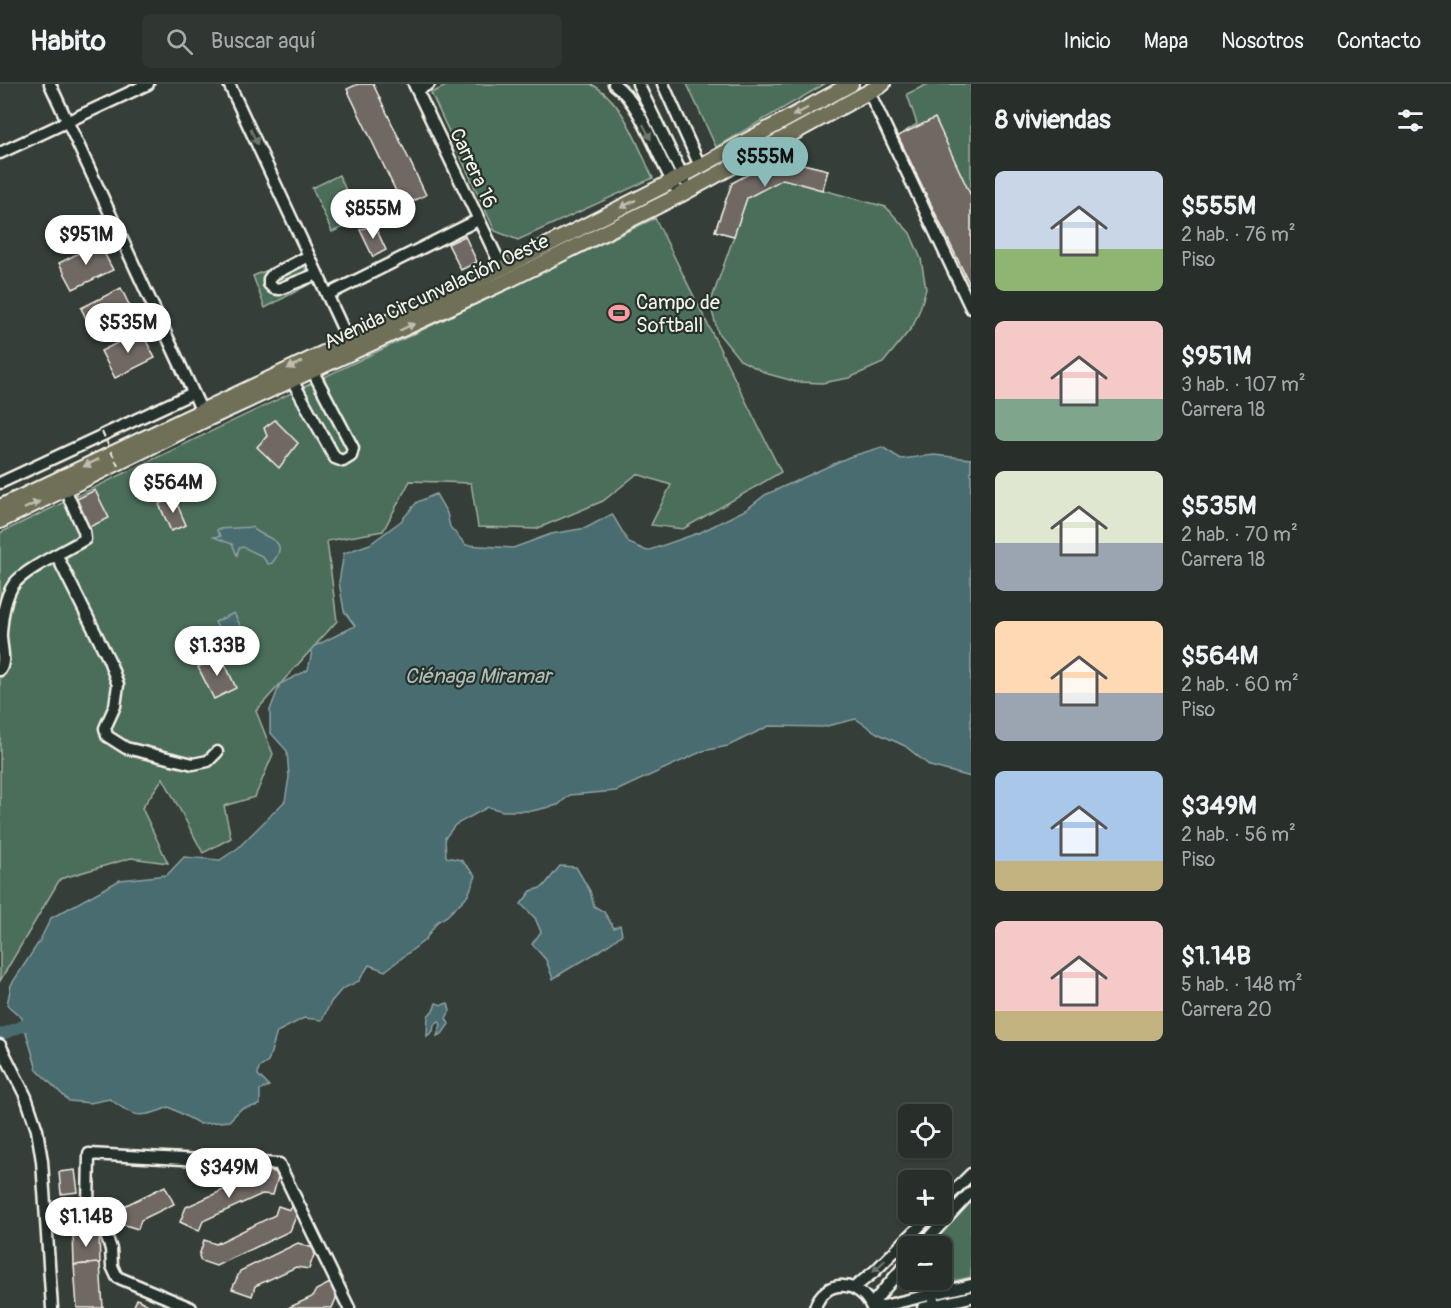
<!DOCTYPE html>
<html lang="es">
<head>
<meta charset="utf-8">
<style>
	body { margin:0; font-family:Pangolin,sans-serif; background:#303632; color:#f1f3f6; height:100vh; display:flex; flex-direction:column; font-size:22px; white-space:nowrap }
	* { box-sizing:border-box; margin:0 }
	p { font-size:20px; color:#a5a8a8 }
	.icon { flex:none; width:33px; height:33px; fill:none; stroke:currentColor; stroke-width:2; stroke-linecap:round; stroke-linejoin:round }
	.map { position:relative; flex:1; overflow:hidden }
	.side { display:flex; flex-direction:column; background:#282e2a; width:480px }
	.side>* { flex:none }
	.buttons { position:absolute; left:898px; top:1020px; display:grid; gap:12px }
	.buttons a { display:grid; place-items:center; width:54px; height:54px; border-radius:9px; background:#282e2a; box-shadow:0 2px 4px #0004,0 0 0 2px #444a47; font-size:30px }
	.price { position:absolute; translate:-50% -51px; padding:0 14px; border-radius:21px; background:#fff; color:#222; font-size:20px; line-height:39px; filter:drop-shadow(0 2px 3px #0008) }
	.price::after { content:''; position:absolute; left:50%; top:36px; width:18px; height:14px; margin-left:-9px; background:inherit; clip-path:polygon(0 0,100% 0,50% 100%) }
	.price.on { background:#8bbbb9; color:#111 }
	ul { padding:0; list-style:none }
	li { display:flex; align-items:center; gap:18px; height:150px; padding:0 24px }
	li span { display:grid; place-items:center; flex:none; width:168px; height:120px; border-radius:9px; color:#555 }
	li>.icon { margin-inline-start:auto }
	span .icon { width:72px; height:72px; fill:#fffc; stroke-width:1 }
	li b { font-size:26px }
	h2 { display:flex; justify-content:space-between; align-items:center; height:72px; padding:0 24px; font-size:26px }
	header { display:flex; align-items:center; gap:36px; box-sizing:border-box; height:84px; padding:0 30px; background:#282e2a; border-bottom:2px solid #444a47 }
	header strong { font-size:28px }
	nav { display:flex; gap:33px; margin-inline-start:auto; font-size:21px }
	.search { width:420px; height:54px; background:#303632; display:flex; align-items:center; gap:15px; box-sizing:border-box; padding:0 21px; border-radius:9px; color:#a5a8a8; font-size:22px }
	main { display:flex; flex:1; min-height:0 }
	.map>svg:first-child { display:block }
</style>
</head>
<body>
<header>
<strong>Habito</strong>
<div class="search"><svg class="icon" aria-label="search" viewBox="0 0 24 24"><circle cx="10" cy="10" r="6"/><path d="M15 15l6 6"/></svg>Buscar aquí</div>
<nav><a>Inicio</a><a>Mapa</a><a>Nosotros</a><a>Contacto</a></nav>
</header>
<main>
<div class="map">
<svg width="971" height="1224" viewBox="0 0 971 1224">
	<rect width="100%" height="100%" fill="#353e38"/>
	<filter id="ink" filterUnits="userSpaceOnUse"><feTurbulence type="fractalNoise" baseFrequency=".0167" numOctaves="2"/><feDisplacementMap in="SourceGraphic" scale="12" xChannelSelector="R" yChannelSelector="G"/><feConvolveMatrix kernelMatrix="1 2 1 2 8 2 1 2 1" color-interpolation-filters="sRGB"/></filter>
	<g filter="url(#ink)">
		<g fill="#4c6e5a" stroke="#a0b0a1" stroke-width="1.5">
			<path d="M450,0h141c33,16 47,63 62,94l-135,62 -23,-9 -64,-138z"/>
			<path d="M687,0h138l-109,63z"/>
			<path d="M928,0h43v203l-73,-151 19,-12 -10,-30z"/>
			<path d="M778,74l50,12 -5,20 63,17 24,26 11,26 5,30 -6,20 -7,17 -30,37 -34,15 -27,5 -25,-1 -29,-8 -28,-14 -22,-27 -8,-29 24,-68 -19,-5 17,-48z"/>
			<path d="M339,91l21,45 -28,12 -20,-44z"/>
			<path d="M655,134l126,254 -98,57 -32,-4 20,-40 -34,-11 -34,27 -67,28 -58,-2 -7,-44 -61,-2 -27,50 -56,10 10,80 -81,90 17,43 -18,43 -31,9 7,32 -28,15 -40,-75 -21,30 26,55 -37,-5 -71,21 -60,102v-448z"/>
			<path d="M300,173l12,26 -47,25 -12,-32z"/>
			<path d="M971,1116v77l-31,7 -1,-4h3v-34h-14z"/>
		</g>
		<g fill="#4a6c71" stroke="#8ea1a1" stroke-width="1.5">
			<path d="M882,363l19,12 33,-4 37,4v318l-41,-11 -25,-20 -28,-13 -21,-14 -33,8 -54,-1 -41,20 -25,5 -87,40 -46,4 -12,10 -26,6h-29l-15,-4 -33,18 -10,13 1,19 15,3 15,16 -8,19 -21,21 -10,6 -12,18 -40,31 -16,-6 -10,16 -17,8 -11,13 -9,18 -18,-2 -27,14 -9,30 -9,6 -1,7 11,11 -9,4v15l-19,4 -12,12 -29,3 -31,-17c-28,12 -35,11 -59,-8l-20,4 -21,-2 -32,-31 -15,-52 -15,-13 4,-20 28,-43 12,-24 69,-38 47,-5 17,-18 36,3 18,-12 47,-47 4,-24 -2,-26 -17,-19v-22l10,-26 28,-14 5,-23 42,-21 -11,-15 -5,-29 5,-29 26,-9 31,-23 16,-19 19,-8 11,19 3,14 16,18 47,3 38,-14 35,-6 26,-14 17,29 18,8 54,-19 46,-23 18,-14 84,-38z"/>
			<path d="M252,443c8,12 42,10 20,36l-4,1 -6,-8 -19,-9 -4,1 -2,7 -5,-11 -18,-7 7,-1 -4,-5 1,-2z"/>
			<path d="M234,529l19,38 -19,8 -19,-37z"/>
			<path d="M560,782l16,1 14,24 4,15 10,6 10,16 6,-3 2,9c-20,19 -47,29 -69,45l-7,-19 -14,-16 9,-12 -6,-14 -14,-14 10,-13 12,-4z"/>
			<path d="M436,919l6,2 6,-2 2,8 -4,7 3,6 -7,10 -5,2 4,-11 -2,-4 -5,4 -1,6 -6,5 1,-20 6,-7z"/>
		</g>
		<g fill="none" stroke-linecap="round" stroke-linejoin="round">
			<path stroke="#4a6c71" stroke-width="12" d="M0,951l25,-10"/>
		</g>
		<g fill="#706863" stroke="#f4f1e8" stroke-width="1.5">
			<path d="M358,0h15l53,111 -23,11 -56,-117z"/>
			<path d="M935,34l36,78v91l-73,-151z"/>
			<path d="M778,74l50,12 -6,20 -39,-11 -36,19 -13,38 -19,-5 17,-48z"/>
			<path d="M374,140l12,26 -13,7 -13,-27z"/>
			<path d="M465,152l12,26 -16,8 -13,-26z"/>
			<path d="M99,159l14,27 -40,19 -14,-26z"/>
			<path d="M121,204l13,27 -40,20 -13,-27z"/>
			<path d="M141,247l14,27 -40,20 -14,-27z"/>
			<path d="M275,336l23,23 -19,25 -22,-21 10,-11 -3,-8z"/>
			<path d="M95,406l14,28 -22,10 -12,-28z"/>
			<path d="M174,413l12,28 -15,6 -12,-27z"/>
			<path d="M221,571l15,33 -22,11 -16,-32z"/>
			<path d="M75,1086l3,22 -17,2 -2,-22z"/>
			<path d="M265,1087l11,1 2,5 -5,18 -11,-1 -59,27 -4,10 -19,-9 6,-15z"/>
			<path d="M165,1102l9,18 -33,16 -3,9 -20,-6 6,-17z"/>
			<path d="M278,1122l12,4 2,-4 7,3 -9,22 -74,35 -15,-5 -2,-5 5,-16 12,4 59,-29z"/>
			<path d="M99,1148l1,31 -26,2 -1,-32z"/>
			<path d="M298,1159l18,6 -7,20 -13,-2 -41,19 -3,10 -20,-7 8,-18z"/>
			<path d="M100,1179l3,45h-26l-3,-43z"/>
			<path d="M330,1199l7,13 -5,12h-44l24,-11 4,-7z"/>
			<path d="M137,1215l17,9h-21z"/>
		</g>
		<g fill="none" stroke-linecap="round" stroke-linejoin="round">
			<defs>
				<g id="minor">
					<path d="M50,0l154,332"/>
					<path d="M229,0l122,262"/>
					<path d="M414,0l88,184"/>
					<path d="M614,0c29,20 45,80 66,111"/>
					<path d="M638,0l47,97"/>
					<path d="M663,0l37,82"/>
					<path d="M417,6l12,-6"/>
					<path d="M869,8l102,216"/>
					<path d="M0,69l148,-69"/>
					<path d="M309,172l-37,19 -3,4v5l4,4 6,1 38,-15"/>
					<path d="M327,211l151,-75"/>
					<path d="M292,296l43,78 8,3 8,-5 2,-8 -41,-78"/>
					<path d="M0,399l193,-90"/>
					<path d="M57,472l52,104 9,25 -3,21 -10,22 2,8 19,12 67,16 15,-3 9,-9"/>
					<path d="M0,586c7,-10 0,-25 1,-37 1,-15 3,-35 13,-49 11,-15 53,-34 71,-45l-1,-8 -19,-42"/>
					<path d="M0,961l26,52 11,33 5,31 10,147"/>
					<path d="M942,1119l29,-29"/>
					<path d="M921,1162l50,-54"/>
					<path d="M929,1196l5,20"/>
					<path d="M855,1203l20,-16 57,-57"/>
					<path d="M871,1221l38,-45"/>
					<path d="M191,1224l-74,-31 -5,-11 -1,-17 -5,-14 -18,-28 1,-53 190,10 70,144"/>
					<path d="M815,1224c9,-31 46,-28 57,0"/>
					<path d="M875,1224l96,-23"/>
					<path d="M923,1224l48,-11"/>
				</g>
				<g id="major">
					<path d="M0,423l502,-239 169,-86 180,-98"/>
					<path d="M0,437l205,-101 304,-140 171,-85 203,-111"/>
				</g>
			</defs>
			<use href="#minor" stroke="#f4f1e8" stroke-width="15"/>
			<use href="#major" stroke="#f4f1e8" stroke-width="18"/>
			<use href="#minor" stroke="#26332d" stroke-width="10"/>
			<use href="#major" stroke="#706f59" stroke-width="14"/>
			<path stroke="#f4f1e8" stroke-width="2" stroke-dasharray="6 4.5" stroke-linecap="butt" d="M102,348l18,38"/>
		</g>
		<defs><path id="oneway-solid" d="M-6-.8H1V-3.2L6.5 0L1 3.2V.8H-6Z" transform="scale(1.5)"/></defs>
		<g fill="#bfbdaf">
			<use href="#oneway-solid" transform="translate(800 28) rotate(152)"/>
			<use href="#oneway-solid" transform="translate(628 120) rotate(153)"/>
			<use href="#oneway-solid" transform="translate(407 243) rotate(-25)"/>
			<use href="#oneway-solid" transform="translate(295 281) rotate(154)"/>
			<use href="#oneway-solid" transform="translate(91 379) rotate(154)"/>
			<use href="#oneway-solid" transform="translate(32 421) rotate(-26)"/>
		</g>
		<g fill="#6e766e">
			<use href="#oneway-solid" transform="translate(647 48) rotate(63)"/>
			<use href="#oneway-solid" transform="translate(254 53) rotate(65)"/>
			<use href="#oneway-solid" transform="translate(879 1182) rotate(136)"/>
		</g>
	</g>
	<defs>
		<symbol id="stadium-bare" viewBox="-9 -9 18 18"><path d="M0-5a6.5 5 0 1 0 0 10a6.5 5 0 1 0 0-10ZM-3.5-1.8h7v3.6h-7Z" fill="#ff9aa2" stroke="#26332d" stroke-width="2.5" paint-order="stroke"/></symbol>
	</defs>
	<g fill-rule="evenodd">
		<use href="#stadium-bare" x="604" y="214" width="30" height="30"/>
	</g>
	<g text-anchor="middle" stroke-width="4.5" stroke-linejoin="round" paint-order="stroke">
		<g font-size="20" fill="#f4f1e8" stroke="#26332d">
			<text transform="translate(474 84) rotate(65)" y="7">Carrera 16</text>
			<text transform="translate(436 207) rotate(-25)" y="7">Avenida Circunvalación Oeste</text>
		</g>
		<g font-size="20" fill="#f4f1e8" stroke="#26332d" text-anchor="start">
			<text x="636" y="225">Campo de<tspan x="636" dy="23">Softball</tspan></text>
		</g>
		<g font-size="21" font-style="italic" fill="#b0bcb8" stroke="#26332d">
			<text x="478" y="599">Ciénaga Miramar</text>
		</g>
	</g>
</svg>
<div class="buttons">
<a><svg class="icon" aria-label="locate" viewBox="0 0 24 24"><circle cx="12" cy="12" r="6"/><path d="M12 2v4M12 18v4M2 12h4M18 12h4"/></svg></a>
<a>+</a>
<a>−</a>
</div>
<b class="price on" style="left:765px;top:104px">$555M</b>
<b class="price" style="left:373px;top:156px">$855M</b>
<b class="price" style="left:86px;top:182px">$951M</b>
<b class="price" style="left:128px;top:270px">$535M</b>
<b class="price" style="left:173px;top:430px">$564M</b>
<b class="price" style="left:217px;top:593px">$1.33B</b>
<b class="price" style="left:229px;top:1115px">$349M</b>
<b class="price" style="left:86px;top:1164px">$1.14B</b>
</div>
<section class="side">
<h2>8 viviendas<svg class="icon" aria-label="filters" viewBox="0 0 24 24"><path d="M4 7h16M4 17h16"/><circle cx="9" cy="7" r="2"/><circle cx="15" cy="17" r="2"/></svg></h2>
<ul>
<li><span style="background:linear-gradient(#c9d6e8 65%,#8fb573 0)"><svg class="icon" aria-label="home" viewBox="0 0 24 24"><path d="M3 11l9-7 9 7M6 9v11h12V9"/></svg></span><div><b>$555M</b><p>2 hab. · 76 m²</p><p>Piso</p></div></li>
<li><span style="background:linear-gradient(#f6c9c9 65%,#7fa58c 0)"><svg class="icon" aria-label="home" viewBox="0 0 24 24"><path d="M3 11l9-7 9 7M6 9v11h12V9"/></svg></span><div><b>$951M</b><p>3 hab. · 107 m²</p><p>Carrera 18</p></div></li>
<li><span style="background:linear-gradient(#dfe7d0 60%,#9aa5b1 0)"><svg class="icon" aria-label="home" viewBox="0 0 24 24"><path d="M3 11l9-7 9 7M6 9v11h12V9"/></svg></span><div><b>$535M</b><p>2 hab. · 70 m²</p><p>Carrera 18</p></div></li>
<li><span style="background:linear-gradient(#ffd9b3 60%,#9aa5b1 0)"><svg class="icon" aria-label="home" viewBox="0 0 24 24"><path d="M3 11l9-7 9 7M6 9v11h12V9"/></svg></span><div><b>$564M</b><p>2 hab. · 60 m²</p><p>Piso</p></div></li>
<li><span style="background:linear-gradient(#a9c7e8 75%,#c2b280 0)"><svg class="icon" aria-label="home" viewBox="0 0 24 24"><path d="M3 11l9-7 9 7M6 9v11h12V9"/></svg></span><div><b>$349M</b><p>2 hab. · 56 m²</p><p>Piso</p></div></li>
<li><span style="background:linear-gradient(#f6c9c9 75%,#c2b280 0)"><svg class="icon" aria-label="home" viewBox="0 0 24 24"><path d="M3 11l9-7 9 7M6 9v11h12V9"/></svg></span><div><b>$1.14B</b><p>5 hab. · 148 m²</p><p>Carrera 20</p></div></li>
</ul>
</section>
</main>
</body>
</html>
